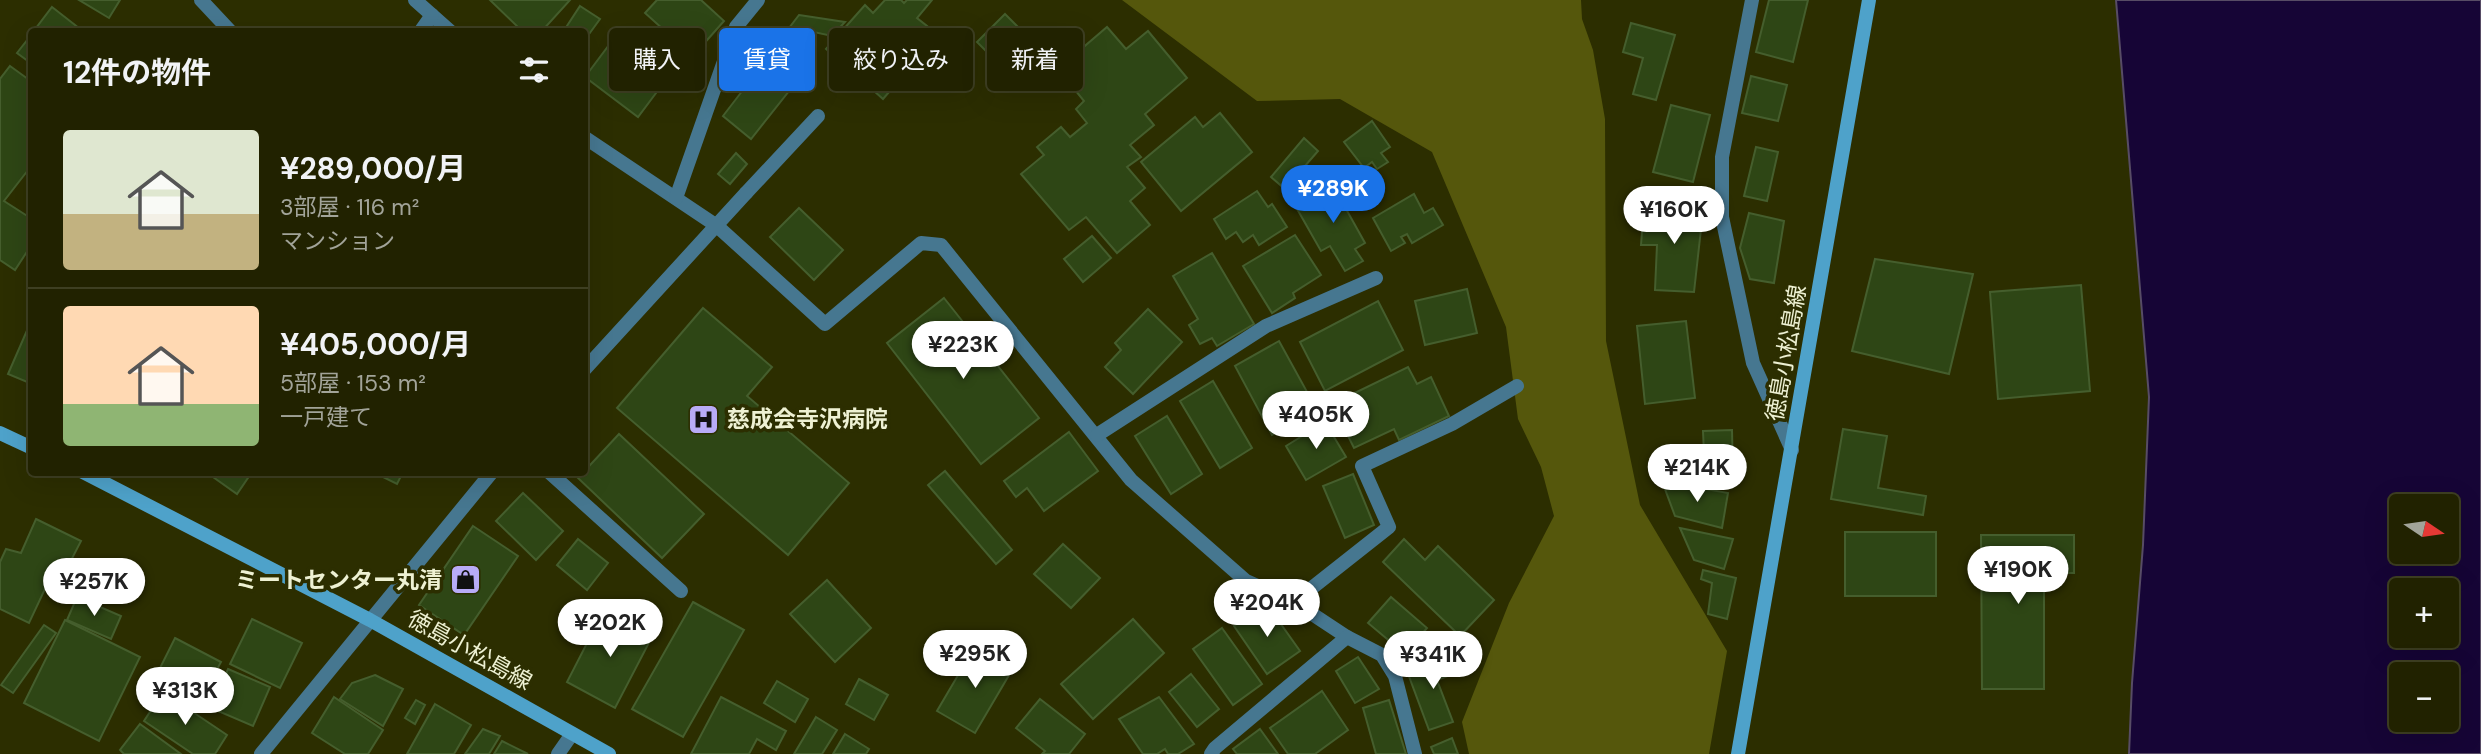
<!DOCTYPE html>
<html lang="ja">
<head>
<meta charset="utf-8">
<style>
	body { margin:0; font-family:"DM Sans","Noto Sans JP",sans-serif; background:#2d2f0f; color:#f1f3f6; height:100vh; display:flex; flex-direction:column; font-size:26px; white-space:nowrap }
	* { box-sizing:border-box; margin:0 }
	p { font-size:23px; color:#a2a499 }
	.icon { flex:none; width:38px; height:38px; fill:none; stroke:currentColor; stroke-width:2; stroke-linecap:round; stroke-linejoin:round }
	.map { position:relative; flex:1; overflow:hidden }
	.drawer { position:absolute; left:28px; top:28px; width:560px; height:448px; display:flex; flex-direction:column; background:#212200; border-radius:7px; box-shadow:0 7px 28px #0002,0 0 0 2px #3e3f22 }
	.drawer>* { flex:none }
	.banner { position:absolute; left:609px; top:28px; width:665px; height:63px; display:flex; gap:14px }
	.needle { width:46px; rotate:103deg }
	.controls { position:absolute; left:2389px; top:494px; display:grid; gap:14px }
	.controls a { display:grid; place-items:center; width:70px; height:70px; border-radius:7px; background:#212200; box-shadow:0 7px 28px #0002,0 0 0 2px #3e3f22; font-size:35px }
	.price { position:absolute; translate:-50% -60px; padding:0 16px; border-radius:24px; background:#fff; color:#222; font-size:23px; line-height:46px; filter:drop-shadow(0 2px 4px #0008) }
	.price::after { content:''; position:absolute; left:50%; top:42px; width:21px; height:16px; margin-left:-10px; background:inherit; clip-path:polygon(0 0,100% 0,50% 100%) }
	.price.active { background:#1a73e8; color:#fff }
	ul { padding:0; list-style:none }
	li { display:flex; align-items:center; gap:21px; height:175px; padding:0 35px }
	li+li { border-top:2px solid #3e3f22 }
	li span { display:grid; place-items:center; flex:none; width:196px; height:140px; border-radius:7px; color:#555 }
	li>.icon { margin-inline-start:auto }
	span .icon { width:84px; height:84px; fill:#fffc; stroke-width:1 }
	li b { font-size:30px }
	h2 { display:flex; justify-content:space-between; align-items:center; height:84px; padding:0 35px; font-size:30px }
	.chip { padding:0 24px; border-radius:7px; background:#212200; box-shadow:0 7px 28px #0002,0 0 0 2px #3e3f22; font-size:24px; line-height:63px }
	.chip.active { background:#1a73e8; color:#fff }
	.map>svg:first-child { display:block }
</style>
</head>
<body>
<div class="map">
<svg width="2481" height="754" viewBox="0 0 2481 754">
	<rect width="100%" height="100%" fill="#2c2e00"/>
	<path fill="#55570c" d="M1122,0h459l1,19 11,31 12,69 1,222 34,164 87,146 -18,103h-240l-7,-32 47,-119 45,-87 -13,-49 -23,-48 -12,-92 -74,-175 -92,-53 -83,2z"/>
	<path fill="#160536" stroke="#574c65" stroke-width="2" fill-rule="evenodd" d="M2116,0h365v754h-352l3,-71 11,-138 6,-148zM2401,506h45v45h-45zM2401,590h45v45h-45zM2401,674h45v45h-45z"/>
	<g fill="#2e4615" stroke="#455e2d" stroke-width="2">
		<path d="M79,0h41l-11,18z"/>
		<path d="M490,0h80l-29,32h-18z"/>
		<path d="M657,0h44l23,21 -31,35 -48,-43z"/>
		<path d="M885,0h16l3,3 3,-3h25l-15,18 10,8 -17,20 11,9 -38,44 -20,-18 -5,6 -18,-16 5,-6 -19,-16 39,-44 8,8z"/>
		<path d="M1769,0h39l-15,62 -37,-10z"/>
		<path d="M580,6l20,13 -16,22v-9h-21z"/>
		<path d="M52,7l32,25h-51z"/>
		<path d="M1005,14l18,18 -27,29 -19,-19z"/>
		<path d="M799,15l46,7 -13,14 -18,-4 -18,16 -13,-12z"/>
		<path d="M1631,23l44,12 -19,65 -23,-6 10,-36 -20,-6z"/>
		<path d="M1107,27l19,22 22,-18 39,47 -42,36 9,11 -24,20 11,12 -14,10 18,21 -15,13 20,24 -33,28 -31,-36 -17,13 -48,-56 23,-19 -7,-8 24,-20 9,10 17,-14 -11,-14 8,-8 -26,-32z"/>
		<path d="M621,29l53,40 -36,48 -53,-40z"/>
		<path d="M1032,30l10,9 -29,32 -10,-10z"/>
		<path d="M32,34v30l-15,-11z"/>
		<path d="M754,40l47,36 -50,63 -28,-23 20,-26 -11,-9 18,-23 -6,-5z"/>
		<path d="M10,66l22,16v83l-28,36 28,18v25l-17,26 -15,-10v-181z"/>
		<path d="M1751,76l36,9 -9,36 -36,-8z"/>
		<path d="M1671,105l39,10 -17,67 -40,-10z"/>
		<path d="M1220,113l32,39 -71,59 -40,-49 54,-45 8,10z"/>
		<path d="M1372,121l18,26 -9,6 7,9 -11,7 -5,-7 -8,6 -20,-26z"/>
		<path d="M1304,138l14,13 -33,38 -14,-12z"/>
		<path d="M1756,147l22,5 -11,49 -23,-5z"/>
		<path d="M736,153l11,11 -17,20 -12,-10z"/>
		<path d="M1341,181l8,15 -8,4 24,43 -10,6 8,12 -18,10 -15,-25 -9,5 -25,-44z"/>
		<path d="M1257,191l11,16 4,-3 15,23 -28,18 -6,-10 -10,7 -7,-10 -10,7 -12,-20z"/>
		<path d="M1414,194l10,19 9,-5 10,17 -31,18 -5,-9 -6,3 4,6 -14,8 -18,-33z"/>
		<path d="M1644,207l59,4 -9,81 -39,-2 2,-45h-16z"/>
		<path d="M799,208l44,42 -29,30 -44,-43z"/>
		<path d="M1749,213l35,8 -10,62 -24,-4 -10,-31z"/>
		<path d="M1295,235l26,40 -28,18 2,5 -23,15 -29,-47z"/>
		<path d="M1092,236l19,22 -28,24 -19,-23z"/>
		<path d="M1212,253l42,71 -37,22 -5,-8 -12,6 -11,-19 9,-6 -25,-43z"/>
		<path d="M1875,259l98,15 -24,100 -97,-23z"/>
		<path d="M2081,285l9,106 -92,8 -8,-107z"/>
		<path d="M1467,289l10,44 -52,12 -10,-44z"/>
		<path d="M944,298l95,120 -58,46 -94,-121z"/>
		<path d="M1378,301l25,49 -78,41 -25,-49z"/>
		<path d="M703,308l69,59 -25,29 102,87 -61,72 -171,-147z"/>
		<path d="M1148,309l34,33 -49,52 -28,-27 16,-17 -6,-7z"/>
		<path d="M32,319v65l-24,-10z"/>
		<path d="M1686,321l9,77 -50,6 -8,-78z"/>
		<path d="M1279,341l38,69 -45,25 -37,-69z"/>
		<path d="M1408,367l9,17 14,-7 18,39 -50,24 -5,-11 -40,19 -22,-44z"/>
		<path d="M1213,381l39,67 -32,20 -40,-67z"/>
		<path d="M1167,416l35,58 -31,20 -36,-58z"/>
		<path d="M1325,422l21,35 -40,23 -20,-34z"/>
		<path d="M1843,429l44,7 -9,52 48,8 -3,19 -92,-16z"/>
		<path d="M1732,430l1,44 -62,3 -1,-21 34,-2 -1,-23z"/>
		<path d="M1069,432l29,39 -54,40 -17,-23 -11,9 -12,-16z"/>
		<path d="M619,434l85,80 -42,44 -84,-80z"/>
		<path d="M945,471l67,79 -16,14 -68,-79z"/>
		<path d="M206,472h46l-15,22z"/>
		<path d="M373,472h30l-6,12z"/>
		<path d="M1353,474l21,51 -29,13 -22,-52z"/>
		<path d="M1662,481l66,12 -6,35 -47,-12z"/>
		<path d="M523,493l40,38 -27,29 -40,-39z"/>
		<path d="M36,519l45,22 -18,35 -11,-2 -23,49 -29,-14v-47l6,-13 15,4z"/>
		<path d="M473,526l45,30 -54,79 -45,-30z"/>
		<path d="M1680,528l53,11 -9,30 -30,-9z"/>
		<rect x="1845" y="532" width="91" height="64"/>
		<path d="M1981,535h93v38h-30v116h-62z"/>
		<path d="M578,539l30,24 -21,27 -30,-25z"/>
		<path d="M1404,539l21,21 13,-14 56,54 -34,36 -77,-74z"/>
		<path d="M1063,544l37,34 -29,30 -37,-34z"/>
		<path d="M1703,570l33,8 -9,41 -19,-5 4,-31 -11,-4z"/>
		<path d="M827,580l44,48 -36,34 -45,-48z"/>
		<path d="M77,597l44,19 -10,23 -44,-19z"/>
		<path d="M1391,597l36,31 -22,26 -37,-31z"/>
		<path d="M693,602l51,28 -61,107 -51,-28z"/>
		<path d="M1266,603l34,48 -33,23 -33,-48z"/>
		<path d="M604,610l49,25 -38,73 -48,-26z"/>
		<path d="M252,619l50,24 -22,45 -50,-24z"/>
		<path d="M1133,619l31,34 -71,66 -32,-35z"/>
		<path d="M65,620l75,37 -41,84 -75,-38z"/>
		<path d="M44,625l12,8 -43,60 -12,-8z"/>
		<path d="M1222,628l40,56 -29,21 -40,-56z"/>
		<path d="M175,638l46,24 -18,33 -45,-23z"/>
		<path d="M974,648l38,22 -37,63 -38,-22z"/>
		<path d="M1450,655l6,18 -19,7 16,42 -24,8 -22,-59z"/>
		<path d="M1358,657l21,32 -24,14 -19,-32z"/>
		<path d="M228,669l42,18 -17,39 -42,-18z"/>
		<path d="M1191,674l28,35 -22,18 -28,-35z"/>
		<path d="M375,675l28,14 -20,37 -43,-27 12,-16z"/>
		<path d="M859,679l29,16 -14,25 -28,-16z"/>
		<path d="M777,681l31,18 -13,23 -31,-19z"/>
		<path d="M1322,691l26,39 -33,24h-27l-18,-26z"/>
		<path d="M163,692l64,43 -12,19h-22l-49,-33z"/>
		<path d="M334,697l49,33 -15,24h-23l-33,-21z"/>
		<path d="M721,697l65,34 -10,19 -19,-11 -8,15h-58z"/>
		<path d="M1159,697l35,47 -16,10h-10l-3,-5 -8,5h-14l-24,-35z"/>
		<path d="M1040,699l45,35 -16,20h-27l3,-3 -29,-23z"/>
		<path d="M416,700l9,5 -10,19 -10,-6z"/>
		<path d="M1389,700l17,54h-30l-13,-46z"/>
		<path d="M435,704l36,21 -17,29h-47z"/>
		<path d="M816,717l21,13 -15,24h-28z"/>
		<path d="M140,724l41,30h-57l-4,-4z"/>
		<path d="M483,729l17,7 -11,18h-24z"/>
		<path d="M1260,729l18,25h-41l-4,-5z"/>
		<path d="M845,734l24,15 -3,5h-33z"/>
		<path d="M1452,738l6,16h-24l-3,-7z"/>
		<path d="M502,741l26,13h-34z"/>
	</g>
	<g fill="none" stroke-linecap="round" stroke-linejoin="round">
		<g stroke="#467790" stroke-width="14">
			<path d="M746,193l72,-77"/>
			<path d="M549,472l132,119"/>
		</g>
		<g stroke="#467790" stroke-width="14">
			<path d="M201,0l30,32"/>
			<path d="M415,0l36,32"/>
			<path d="M1752,0l-30,157v60l31,146 39,87"/>
			<path d="M420,32l12,-17"/>
			<path d="M584,137l133,89 108,98 96,-81 20,2 190,235 115,101 48,21 53,35 35,18 13,21 20,78"/>
			<path d="M676,198l60,-171 22,-27"/>
			<path d="M584,370l162,-177"/>
			<path d="M1097,435l169,-109 110,-48"/>
			<path d="M1294,602l95,-75 -27,-61 90,-42 65,-38"/>
			<path d="M261,754l231,-282"/>
			<path d="M558,754l14,-20"/>
			<path d="M1211,754l4,-6 132,-111"/>
		</g>
		<g stroke="#4ea2ca" stroke-width="14">
			<path d="M0,433l32,15"/>
			<path d="M83,472l287,148 239,134"/>
			<path d="M1738,754l131,-754"/>
		</g>
	</g>
	<defs>
		<symbol id="hospital-square" viewBox="-11 -11 22 22"><rect x="-9" y="-9" width="18" height="18" rx="4" fill="#b8abf7" stroke="#2c2e00"/><path d="M-5-5h3v3.5h4V-5h3V5h-3V1.5h-4V5h-3Z" fill="#111"/></symbol>
		<symbol id="shop-square" viewBox="-11 -11 22 22"><rect x="-9" y="-9" width="18" height="18" rx="4" fill="#b8abf7" stroke="#2c2e00"/><path d="M-5-2.5h2.3a2.7 3.5 0 0 1 5.4 0H5L5.5 6h-11ZM-1.5-2.5h3a1.5 2.3 0 0 0-3 0Z" fill="#111"/></symbol>
	</defs>
	<g fill-rule="evenodd">
		<use href="#hospital-square" x="686" y="402" width="35" height="35"/>
		<use href="#shop-square" x="448" y="562" width="35" height="35"/>
	</g>
	<g text-anchor="middle" stroke-width="7" stroke-linejoin="round" paint-order="stroke">
		<g font-size="23" fill="#eef1d3" stroke="#2c2e00">
			<text transform="translate(1786 353) rotate(-80)" y="8">徳島小松島線</text>
			<text transform="translate(470 650) rotate(29)" y="8">徳島小松島線</text>
		</g>
		<g font-size="23" font-weight="bold" fill="#eef1d3" stroke="#2c2e00" text-anchor="start">
			<text x="727" y="427">慈成会寺沢病院</text>
			<text x="442" y="588" text-anchor="end">ミートセンター丸清</text>
		</g>
	</g>
</svg>
<div class="controls">
<a><svg class="needle" viewBox="-14 -14 28 28"><path d="M0-13l5 13h-10z" fill="#e53935"/><path d="M0 13l5-13h-10z" fill="#a2a499"/></svg></a>
<a>+</a>
<a>−</a>
</div>
<b class="price active" style="left:1333px;top:225px">¥289K</b>
<b class="price" style="left:1674px;top:246px">¥160K</b>
<b class="price" style="left:963px;top:381px">¥223K</b>
<b class="price" style="left:1316px;top:451px">¥405K</b>
<b class="price" style="left:1697px;top:504px">¥214K</b>
<b class="price" style="left:2018px;top:606px">¥190K</b>
<b class="price" style="left:94px;top:618px">¥257K</b>
<b class="price" style="left:1267px;top:639px">¥204K</b>
<b class="price" style="left:610px;top:659px">¥202K</b>
<b class="price" style="left:975px;top:690px">¥295K</b>
<b class="price" style="left:1433px;top:691px">¥341K</b>
<b class="price" style="left:185px;top:727px">¥313K</b>
<div class="banner">
<a class="chip">購入</a>
<a class="chip active">賃貸</a>
<a class="chip">絞り込み</a>
<a class="chip">新着</a>
</div>
<section class="drawer">
<h2>12件の物件<svg class="icon" aria-label="filters" viewBox="0 0 24 24"><path d="M4 7h16M4 17h16"/><circle cx="9" cy="7" r="2"/><circle cx="15" cy="17" r="2"/></svg></h2>
<ul>
<li><span style="background:linear-gradient(#dfe7d0 60%,#c2b280 0)"><svg class="icon" aria-label="home" viewBox="0 0 24 24"><path d="M3 11l9-7 9 7M6 9v11h12V9"/></svg></span><div><b>¥289,000/月</b><p>3部屋 · 116 m²</p><p>マンション</p></div></li>
<li><span style="background:linear-gradient(#ffd9b3 70%,#8fb573 0)"><svg class="icon" aria-label="home" viewBox="0 0 24 24"><path d="M3 11l9-7 9 7M6 9v11h12V9"/></svg></span><div><b>¥405,000/月</b><p>5部屋 · 153 m²</p><p>一戸建て</p></div></li>
</ul>
</section>
</div>
</body>
</html>
